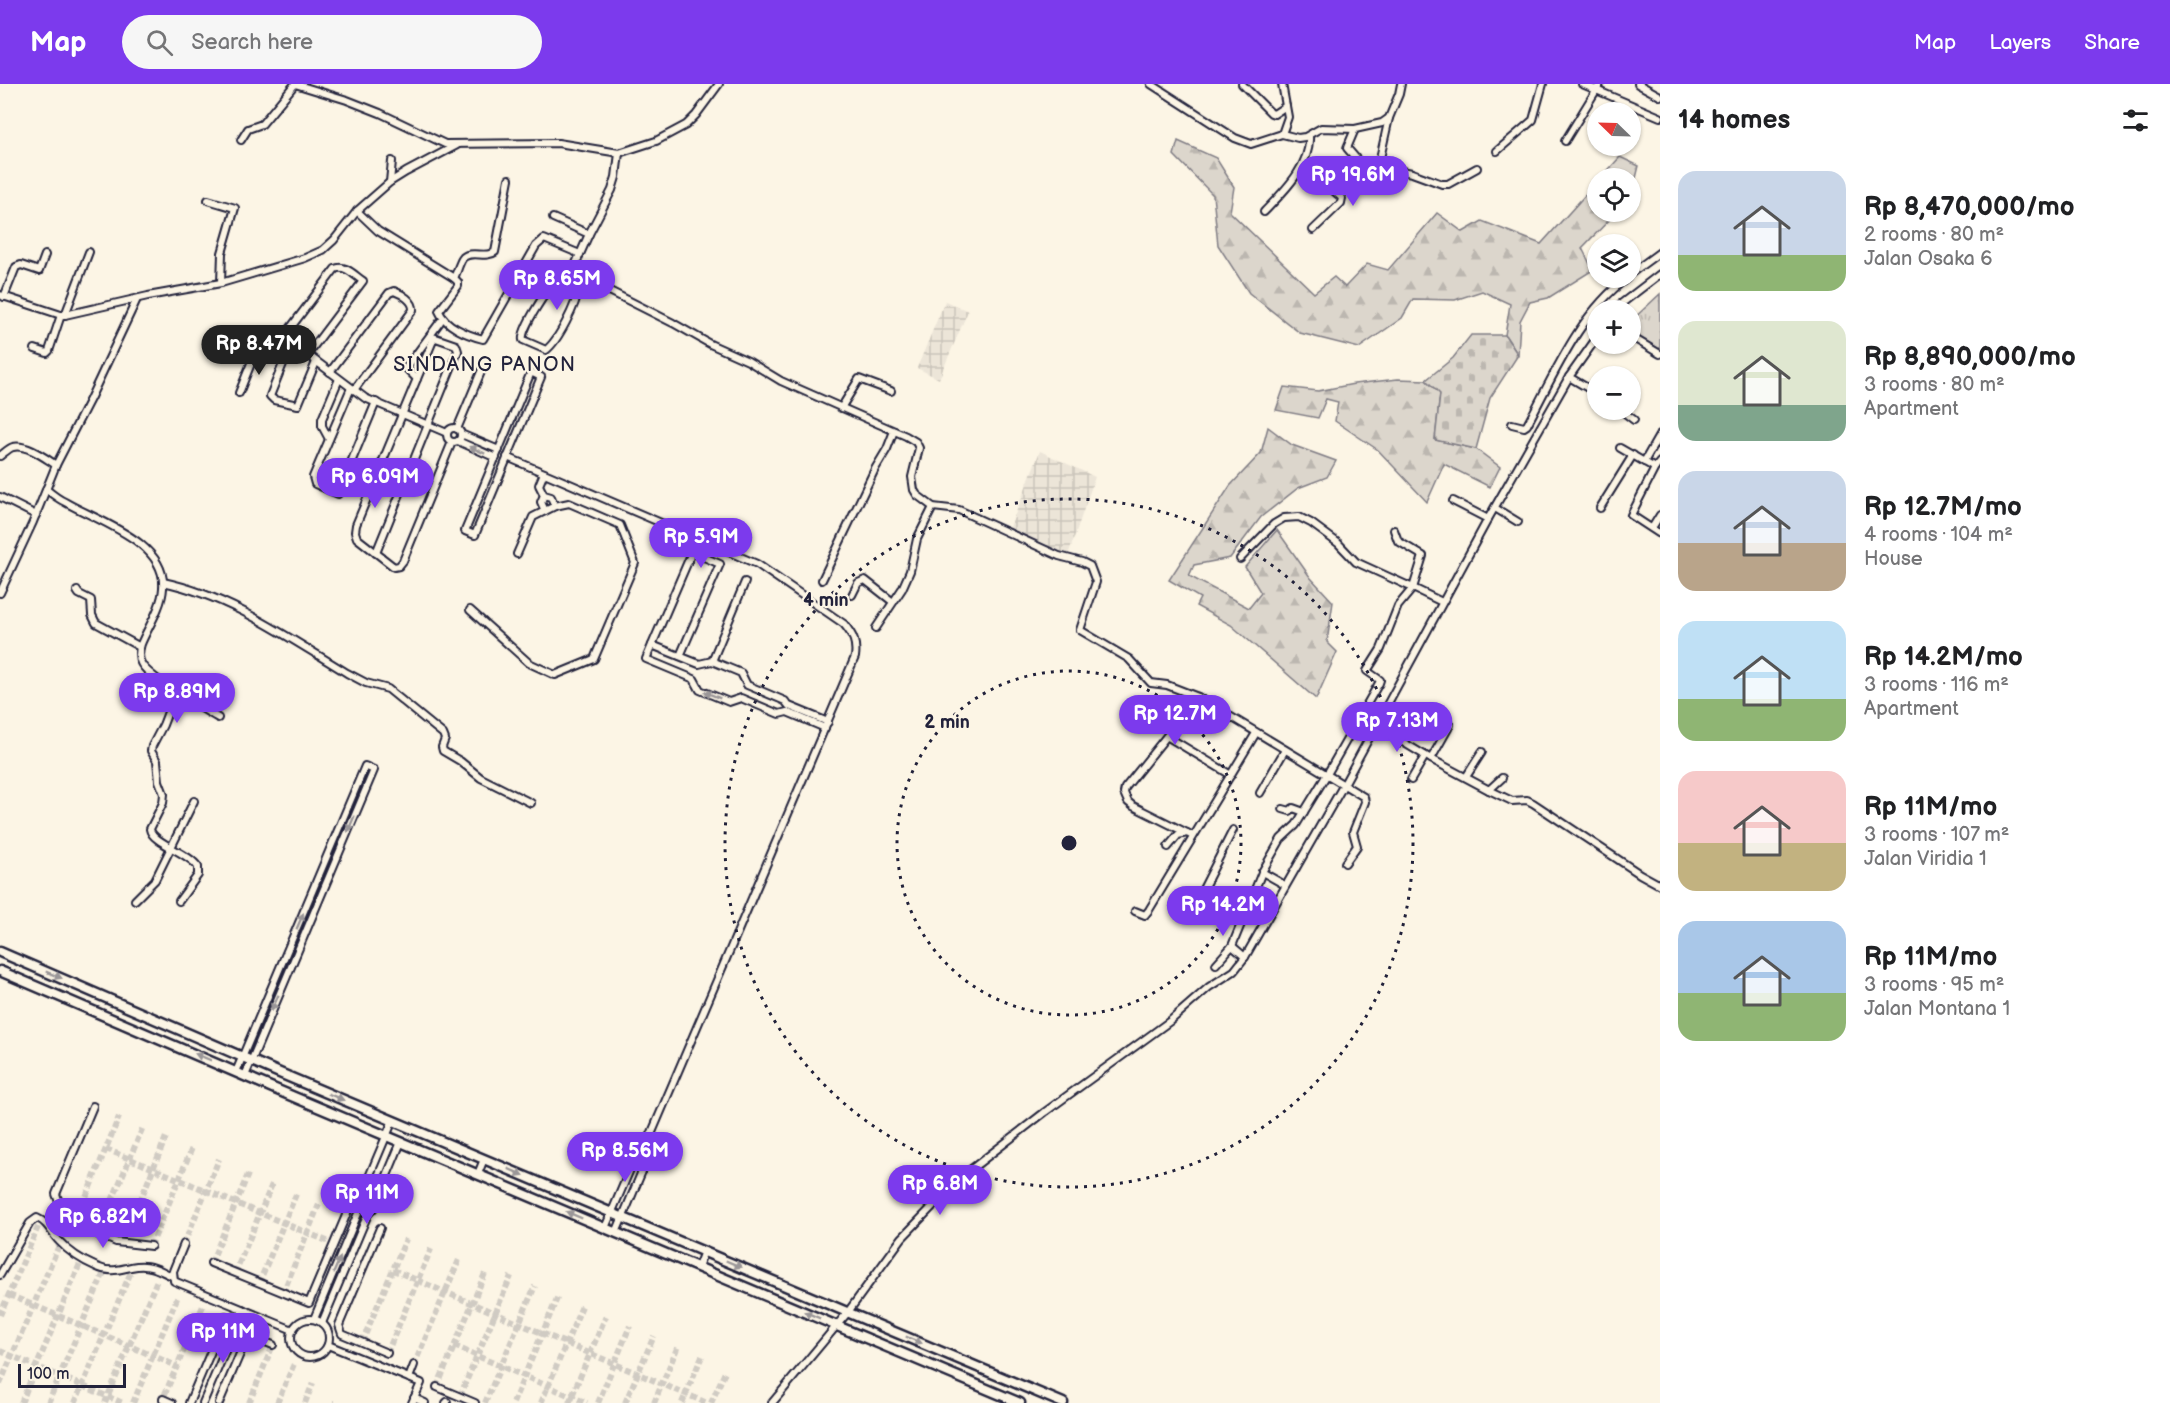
<!DOCTYPE html>
<html lang="en">
<head>
<meta charset="utf-8">
<style>
	body { margin:0; font-family:"Balsamiq Sans",sans-serif; background:#f6f6f6; color:#202124; height:100vh; display:flex; flex-direction:column; font-size:22px; white-space:nowrap }
	* { box-sizing:border-box; margin:0 }
	p { font-size:20px; color:#757577 }
	.icon { flex:none; width:33px; height:33px; fill:none; stroke:currentColor; stroke-width:2; stroke-linecap:round; stroke-linejoin:round }
	.map { position:relative; flex:1; overflow:hidden }
	.sheet { display:flex; flex-direction:column; background:#fff; width:510px }
	.sheet>* { flex:none }
	.needle { width:39px; rotate:293deg }
	.tools { position:absolute; left:1587px; top:18px; display:grid; gap:12px }
	.tools a { display:grid; place-items:center; width:54px; height:54px; border-radius:50%; background:#fff; box-shadow:0 2px 4px #0004; font-size:30px }
	.scale { position:absolute; left:18px; bottom:15px; width:108px; box-sizing:border-box; padding-left:6px; border:3px solid #22223b; border-top:0; font-size:16px; line-height:21px; white-space:nowrap; color:#22223b; -webkit-text-stroke:4px #fcf5e5; paint-order:stroke }
	.price { position:absolute; translate:-50% -51px; padding:0 14px; border-radius:21px; background:#7c3aed; color:#fff; font-size:20px; line-height:39px; filter:drop-shadow(0 2px 3px #0008) }
	.price::after { content:''; position:absolute; left:50%; top:36px; width:18px; height:14px; margin-left:-9px; background:inherit; clip-path:polygon(0 0,100% 0,50% 100%) }
	.price.active { background:#222; color:#fff }
	ul { padding:0; list-style:none }
	li { display:flex; align-items:center; gap:18px; height:150px; padding:0 18px }
	li span { display:grid; place-items:center; flex:none; width:168px; height:120px; border-radius:18px; color:#555 }
	li>.icon { margin-inline-start:auto }
	span .icon { width:72px; height:72px; fill:#fffc; stroke-width:1 }
	li b { font-size:26px }
	h2 { display:flex; justify-content:space-between; align-items:center; height:72px; padding:0 18px; font-size:26px }
	header { display:flex; align-items:center; gap:36px; box-sizing:border-box; height:84px; padding:0 30px; background:#7c3aed; color:#fff }
	header strong { font-size:28px }
	nav { display:flex; gap:33px; margin-inline-start:auto; font-size:21px }
	.search { width:420px; height:54px; background:#f6f6f6; display:flex; align-items:center; gap:15px; box-sizing:border-box; padding:0 21px; border-radius:33px; color:#757577; font-size:22px }
	main { display:flex; flex:1; min-height:0 }
	.map>svg:first-child { display:block }
</style>
</head>
<body>
<header>
<strong>Map</strong>
<div class="search"><svg class="icon" aria-label="search" viewBox="0 0 24 24"><circle cx="10" cy="10" r="6"/><path d="M15 15l6 6"/></svg>Search here</div>
<nav><a>Map</a><a>Layers</a><a>Share</a></nav>
</header>
<main>
<div class="map">
<svg width="1660" height="1319" viewBox="0 0 1660 1319">
	<defs>
		<pattern id="industrial-grid" width="8" height="8" patternUnits="userSpaceOnUse" patternTransform="scale(1.5)"><rect width="8" height="8" fill="#ece5d8"/><path d="M0 4h8M4 0v8" fill="none" stroke="#cac4ba"/></pattern>
		<pattern id="grass-tufts" width="24" height="20" patternUnits="userSpaceOnUse" patternTransform="scale(1.5)"><rect width="24" height="20" fill="#dcd6cc"/><path d="M3 7l-1-3M5 7V3M7 7l1-3M15 17l-1-3M17 17v-4M19 17l1-3" fill="none" stroke="#bcb7b0"/></pattern>
		<pattern id="forest-firs" width="22" height="20" patternUnits="userSpaceOnUse" patternTransform="scale(1.5)"><rect width="22" height="20" fill="#dcd6cc"/><path d="M5 1l3.5 6h-7zM16 11l3.5 6h-7z" fill="#bcb7b0"/></pattern>
		<pattern id="cemetery-stones" width="16" height="16" patternUnits="userSpaceOnUse" patternTransform="scale(1.5)"><rect width="16" height="16" fill="#dcd6cc"/><path d="M2 7V4a2 2 0 0 1 4 0v3zM10 15v-3a2 2 0 0 1 4 0v3z" fill="#bcb7b0"/></pattern>
	</defs>
	<rect width="100%" height="100%" fill="#fcf5e5"/>
	<filter id="ink" filterUnits="userSpaceOnUse"><feTurbulence type="fractalNoise" baseFrequency=".0167" numOctaves="2"/><feDisplacementMap in="SourceGraphic" scale="12" xChannelSelector="R" yChannelSelector="G"/><feConvolveMatrix kernelMatrix="1 2 1 2 8 2 1 2 1" color-interpolation-filters="sRGB"/></filter>
	<g filter="url(#ink)">
		<g fill="url(#industrial-grid)">
			<path d="M945,217l23,10 -29,68 -22,-11z"/>
			<path d="M1040,367l55,26 -30,87 -19,-9 -37,-25z"/>
		</g>
		<path fill="url(#grass-tufts)" stroke="#7f7c84" stroke-width="1.5" d="M1660,210v56l-29,-16v-13z"/>
		<g fill="url(#forest-firs)" stroke="#7f7c84" stroke-width="1.5">
			<path d="M1178,57l38,17 18,29 -4,25 84,81 20,-16 11,10 22,-23 21,6 49,-57 26,19 19,-11 59,23 56,-62 1,30h19l-35,36 11,22 -45,28 -18,4 -10,19 -2,34 -13,-20 5,-31 -28,-13 -27,9 -42,-1 -11,19 -43,30 -59,-15 -51,-40 -31,-48 -5,-50 -39,-40z"/>
			<path d="M1620,73l19,9 -8,32 -1,-20h-29z"/>
			<path d="M1398,295l28,1 14,13 -5,47 41,9 24,18 -10,20 -46,-23 -17,38 -49,-52 -43,-29 3,-19 -12,-3 -8,19 -42,-8 8,-23 34,4 36,-7z"/>
			<path d="M1268,343l24,18 44,16 -9,16 -29,11 -37,29 -31,41 -36,7 -5,11 60,32 12,-15 -16,-26 32,-37 33,47 23,25 -6,40 10,10 -21,47 -85,-74 -35,-19 4,-8 -31,-18 61,-94 31,-33z"/>
		</g>
		<path fill="url(#cemetery-stones)" stroke="#7f7c84" stroke-width="1.5" d="M1471,251h34l13,20 -28,43 -14,51 -41,-9 5,-46 -14,-14 27,-22z"/>
		<g fill="none" stroke-linecap="round" stroke-linejoin="round">
			<g stroke="#d0cbc3" stroke-width="6" stroke-dasharray="6 3" stroke-linecap="butt">
				<path d="M106,1065l228,95"/>
				<path d="M76,1137l43,-104"/>
				<path d="M98,1150l45,-107"/>
				<path d="M123,1159l43,-106"/>
				<path d="M184,1160l35,-85"/>
				<path d="M151,1162l41,-98"/>
				<path d="M211,1179l38,-91"/>
				<path d="M393,1186l314,133"/>
				<path d="M235,1189l38,-91"/>
				<path d="M259,1199l38,-91"/>
				<path d="M283,1209l37,-91"/>
				<path d="M9,1211l168,71"/>
				<path d="M0,1231l41,-95"/>
				<path d="M362,1258l44,-103"/>
				<path d="M454,1262l133,57"/>
				<path d="M0,1267l123,52"/>
				<path d="M387,1269l44,-104"/>
				<path d="M414,1281l45,-105"/>
				<path d="M0,1300l60,-141"/>
				<path d="M437,1303l49,-116"/>
				<path d="M460,1312l51,-120"/>
				<path d="M21,1319l61,-144"/>
				<path d="M48,1319l57,-133"/>
				<path d="M75,1319l58,-136"/>
				<path d="M105,1319l52,-123"/>
				<path d="M133,1319l45,-107"/>
				<path d="M161,1319l42,-97"/>
				<path d="M249,1319l24,-58"/>
				<path d="M277,1319l17,-39"/>
				<path d="M305,1319l8,-20"/>
				<path d="M333,1319h1"/>
				<path d="M485,1319l50,-117"/>
				<path d="M513,1319l45,-107"/>
				<path d="M541,1319l41,-97"/>
				<path d="M569,1319l37,-87"/>
				<path d="M598,1319l32,-77"/>
				<path d="M625,1319l29,-67"/>
				<path d="M654,1319l24,-57"/>
				<path d="M682,1319l20,-47"/>
				<path d="M711,1319l14,-31"/>
			</g>
			<defs>
				<g id="street">
					<path d="M295,0l52,16 33,13 65,31 113,-1 61,10 37,-12 30,-16 10,-10 23,-31"/>
					<path d="M1151,0l84,54 16,6 31,-10 16,4 7,-1 16,-9 34,1 27,-6 7,-5 10,-24 2,-10"/>
					<path d="M1242,0l29,29 3,1 12,-8"/>
					<path d="M1582,0l78,33"/>
					<path d="M1638,0l22,12"/>
					<path d="M1355,45l-8,19 12,14 53,11 30,11h6l29,-16"/>
					<path d="M1282,50l6,-17 -6,-33"/>
					<path d="M241,56l7,-11 14,-5 33,-40"/>
					<path d="M1565,57l35,-57"/>
					<path d="M1497,67l36,-31 10,-36"/>
					<path d="M619,69l-3,24 -4,13 -23,44 -16,36 1,3 99,50 37,21 38,17 33,20 125,55 10,6 3,6 -7,29 2,13 3,5 16,12 26,3 100,46 23,6 8,4 6,16 -16,48 49,29 22,24 16,2 31,12"/>
					<path d="M1378,83l11,-49"/>
					<path d="M509,95l-14,73c-9,7 -26,-3 -33,7 -3,5 -5,13 -8,19l4,4v4l-19,25c6,15 28,24 44,28l53,-93 8,-7 36,15"/>
					<path d="M390,98l2,-21"/>
					<path d="M208,116l27,8 -13,45 -1,30"/>
					<path d="M357,127l21,20 76,47"/>
					<path d="M1264,128c19,-20 47,-46 45,-76"/>
					<path d="M553,134l36,16"/>
					<path d="M1313,146l28,-27 1,-5 -7,-6v-4l24,-26"/>
					<path d="M573,188c-5,1 -9,1 -13,4 -10,8 -40,54 -37,64l23,10c12,-9 31,-46 32,-61 0,-5 -1,-10 -2,-15"/>
					<path d="M1630,190l30,-22"/>
					<path d="M0,211l61,20h4l83,-19 73,-13 84,-25 18,-8 11,-10 23,-29 33,-29 16,-10 51,-27"/>
					<path d="M4,213l12,-30 5,-2 18,6 6,-16"/>
					<path d="M1613,226l47,-36"/>
					<path d="M65,231l24,-63"/>
					<path d="M1630,252l30,18"/>
					<path d="M284,253l81,61 82,35"/>
					<path d="M434,254l-78,187 -1,7 2,6 37,29 5,-1 4,-5 49,-119"/>
					<path d="M294,261l-7,9 -17,42 4,4 24,5 18,-43"/>
					<path d="M35,265l12,4 2,-2 12,-36"/>
					<path d="M273,267l62,-82c10,-5 19,6 28,12l-55,73"/>
					<path d="M330,288l59,-79 5,-2c8,3 20,10 19,19l-59,80"/>
					<path d="M531,288l10,5 -66,158 -10,-4z"/>
					<path d="M1569,293l29,17"/>
					<path d="M417,295l-11,-11 34,-46"/>
					<path d="M351,304l-38,89 2,7 23,10 38,-92"/>
					<path d="M239,309l17,-42 4,-3 27,6"/>
					<path d="M841,324l18,-29 32,12"/>
					<path d="M1621,326l13,10"/>
					<path d="M1512,340l12,3 3,-2c28,-52 52,-111 100,-147"/>
					<circle cx="454" cy="351" r="7"/>
					<path d="M457,345l29,-69"/>
					<path d="M461,350l38,16"/>
					<path d="M329,355l-7,-13v-7l17,-40"/>
					<path d="M458,357l38,17"/>
					<path d="M1620,364l35,20 5,-6"/>
					<path d="M0,372c4,-3 9,-8 13,-9 14,-3 32,11 43,18"/>
					<path d="M507,373l250,107 87,60c9,11 13,19 11,33l-205,480 -13,16 -32,75"/>
					<path d="M1644,378l16,-28"/>
					<path d="M1655,384l-24,47 29,19"/>
					<path d="M46,405c6,5 12,10 19,13 32,19 102,40 98,86 -1,19 -15,39 -22,56 -2,6 -3,13 0,19 7,15 61,45 77,55"/>
					<path d="M544,411l-5,-10 5,-12"/>
					<path d="M0,413l36,18"/>
					<path d="M1453,417l35,18"/>
					<path d="M1495,424l23,14"/>
					<path d="M1600,424l33,-53"/>
					<path d="M545,427l-4,-9 3,-7 7,2 4,9"/>
					<path d="M1652,444l8,-13"/>
					<path d="M1394,446l4,11 25,15 -10,32 29,14"/>
					<path d="M376,469l82,-202 -2,-6 -26,-9"/>
					<path d="M822,496l53,-111 12,-20 7,-18"/>
					<path d="M163,498c67,14 126,56 184,91l19,10 22,6 55,45 2,5 -3,8 1,4 17,10 21,17 50,25"/>
					<path d="M77,507l2,3 12,6 1,15 4,8 44,24"/>
					<path d="M0,509l33,-71 23,-57 34,-66 47,-100"/>
					<path d="M852,511l6,-12 7,-3 28,22"/>
					<path d="M470,526l59,53 26,12 39,-16 41,-96 -15,-38 -51,-22 -14,3 -22,11 -16,37"/>
					<path d="M876,544l26,-39 8,-18 7,-32 16,-32"/>
					<path d="M652,561l47,19 13,-3 29,12 6,12 38,16 4,5 39,16"/>
					<path d="M680,572l40,-92 -28,-12 -46,107 48,20 6,11 29,12 12,-4 38,16 8,-2 38,16"/>
					<path d="M712,577l33,-79"/>
					<path d="M176,607l-13,34 -11,21 -1,5 6,10 2,20 5,13 -1,9 -13,26c2,14 38,23 48,38v8l-19,26"/>
					<path d="M1361,633l70,42"/>
					<path d="M1450,641l-19,34 58,31 13,-12"/>
					<path d="M1168,653l63,38"/>
					<path d="M1466,693l16,-25"/>
					<path d="M1411,696l14,-24"/>
					<path d="M1489,706l23,11 15,-1 6,3 107,71 20,11"/>
					<path d="M1260,709l25,-43"/>
					<path d="M1283,725l7,2 3,-3 11,4"/>
					<path d="M1233,746l-31,61v5l5,6 36,17 19,-47 19,-33 15,-14 30,-49 53,-93 1,-3 -13,-9 14,-22 17,-43 15,-18 -57,-26 -18,-19 -27,-20 -12,-6 -15,1 -10,6 -34,35"/>
					<path d="M1193,752l-60,-30 -5,-4 -4,-9 1,-5 73,-91 166,100 1,5 -12,30 4,14 -12,17"/>
					<path d="M1168,763l10,-12 9,-2"/>
					<path d="M1262,788l23,13"/>
					<path d="M135,816l20,-20 39,-79"/>
					<path d="M1135,827l10,4 4,-5 107,-177"/>
					<path d="M1232,862l13,11"/>
					<path d="M1216,880l16,-18 11,-27"/>
					<path d="M236,988l129,-306 9,4 -129,306"/>
					<path d="M478,1090l6,-15"/>
					<path d="M80,1127l-21,-9 -3,-8 37,-88"/>
					<path d="M76,1137l1,4 39,17 35,4"/>
					<path d="M380,1144l-41,97 3,9 45,19"/>
					<path d="M616,1149l32,-76 2,-19"/>
					<path d="M184,1160l-11,27 1,10 119,49"/>
					<path d="M211,1179l98,40 38,-90"/>
					<path d="M698,1183l6,-16"/>
					<path d="M0,1191l30,-52 7,-5c12,5 14,15 22,23 10,11 24,20 38,26 15,7 25,1 40,-1 13,-2 24,5 35,10"/>
					<path d="M314,1235l45,-108 -1,-8 35,-83"/>
					<circle cx="310" cy="1254" r="19"/>
					<path d="M322,1239l46,-109 5,-5 28,-67"/>
					<path d="M328,1261l93,38 -9,20"/>
					<path d="M409,1294l5,-13"/>
					<path d="M437,1303l38,16"/>
					<path d="M414,1314l11,5"/>
					<path d="M163,1315l9,4"/>
					<path d="M189,1319l37,-87"/>
					<path d="M203,1319l40,-94"/>
					<path d="M219,1319l29,-68 25,10"/>
					<path d="M446,1319l1,-1"/>
					<path d="M772,1319l76,-91 54,-74 59,-61 84,-65 125,-91 39,-34 25,-16 11,-14 98,-171 145,-267 81,-142 29,-41"/>
				</g>
				<g id="secondary">
					<path d="M0,868l282,122 781,329"/>
					<path d="M0,887l275,118 745,314"/>
				</g>
			</defs>
			<use href="#street" stroke="#22223b" stroke-width="10"/>
			<use href="#secondary" stroke="#22223b" stroke-width="13"/>
			<use href="#street" stroke="#fcf5e5" stroke-width="6"/>
			<use href="#secondary" stroke="#fcf5e5" stroke-width="8"/>
		</g>
		<defs><path id="oneway-solid" d="M-6-.8H1V-3.2L6.5 0L1 3.2V.8H-6Z" transform="scale(1.5)"/></defs>
		<g fill="#9a9698">
			<use href="#oneway-solid" transform="translate(477 366) rotate(-156)"/>
			<use href="#oneway-solid" transform="translate(712 611) rotate(-158)"/>
			<use href="#oneway-solid" transform="translate(351 740) rotate(113)"/>
			<use href="#oneway-solid" transform="translate(300 837) rotate(-67)"/>
			<use href="#oneway-solid" transform="translate(54 891) rotate(23)"/>
			<use href="#oneway-solid" transform="translate(275 919) rotate(113)"/>
			<use href="#oneway-solid" transform="translate(203 973) rotate(-157)"/>
			<use href="#oneway-solid" transform="translate(336 1013) rotate(23)"/>
			<use href="#oneway-solid" transform="translate(516 1088) rotate(23)"/>
			<use href="#oneway-solid" transform="translate(574 1131) rotate(-157)"/>
			<use href="#oneway-solid" transform="translate(734 1180) rotate(23)"/>
			<use href="#oneway-solid" transform="translate(337 1181) rotate(-67)"/>
			<use href="#oneway-solid" transform="translate(812 1231) rotate(-157)"/>
			<use href="#oneway-solid" transform="translate(914 1256) rotate(23)"/>
		</g>
	</g>
	<g fill="none" stroke="#22223b" stroke-width="3" stroke-dasharray="3 6">
		<circle cx="1069" cy="759" r="172"/>
		<circle cx="1069" cy="759" r="344"/>
	</g>
	<g text-anchor="middle" stroke-width="4.5" stroke-linejoin="round" paint-order="stroke">
		<g font-size="20" letter-spacing="1.5" fill="#22223b" stroke="#fcf5e5">
			<text x="485" y="287">SINDANG PANON</text>
		</g>
	</g>
	<circle cx="1069" cy="759" r="9" fill="#22223b" stroke="#fcf5e5" stroke-width="3"/>
	<g font-size="18" text-anchor="middle" font-weight="bold" fill="#22223b" stroke="#fcf5e5" stroke-width="4.5" stroke-linejoin="round" paint-order="stroke">
		<text x="826" y="522">4 min</text>
		<text x="947" y="644">2 min</text>
	</g>
</svg>
<div class="tools">
<a><svg class="needle" viewBox="-14 -14 28 28"><path d="M0-13l5 13h-10z" fill="#e53935"/><path d="M0 13l5-13h-10z" fill="#757577"/></svg></a>
<a><svg class="icon" aria-label="locate" viewBox="0 0 24 24"><circle cx="12" cy="12" r="6"/><path d="M12 2v4M12 18v4M2 12h4M18 12h4"/></svg></a>
<a><svg class="icon" aria-label="layers" viewBox="0 0 24 24"><path d="M12 4l9 5-9 5-9-5zM3 14l9 5 9-5"/></svg></a>
<a>+</a>
<a>−</a>
</div>
<div class="scale">100 m</div>
<b class="price" style="left:1353px;top:123px">Rp 19.6M</b>
<b class="price" style="left:557px;top:227px">Rp 8.65M</b>
<b class="price active" style="left:259px;top:292px">Rp 8.47M</b>
<b class="price" style="left:375px;top:425px">Rp 6.09M</b>
<b class="price" style="left:701px;top:485px">Rp 5.9M</b>
<b class="price" style="left:177px;top:640px">Rp 8.89M</b>
<b class="price" style="left:1175px;top:662px">Rp 12.7M</b>
<b class="price" style="left:1397px;top:669px">Rp 7.13M</b>
<b class="price" style="left:1223px;top:853px">Rp 14.2M</b>
<b class="price" style="left:625px;top:1099px">Rp 8.56M</b>
<b class="price" style="left:940px;top:1132px">Rp 6.8M</b>
<b class="price" style="left:367px;top:1141px">Rp 11M</b>
<b class="price" style="left:103px;top:1165px">Rp 6.82M</b>
<b class="price" style="left:223px;top:1280px">Rp 11M</b>
</div>
<section class="sheet">
<h2>14 homes<svg class="icon" aria-label="filters" viewBox="0 0 24 24"><path d="M4 7h16M4 17h16"/><circle cx="9" cy="7" r="2"/><circle cx="15" cy="17" r="2"/></svg></h2>
<ul>
<li><span style="background:linear-gradient(#c9d6e8 70%,#8fb573 0)"><svg class="icon" aria-label="home" viewBox="0 0 24 24"><path d="M3 11l9-7 9 7M6 9v11h12V9"/></svg></span><div><b>Rp 8,470,000/mo</b><p>2 rooms · 80 m²</p><p>Jalan Osaka 6</p></div></li>
<li><span style="background:linear-gradient(#dfe7d0 70%,#7fa58c 0)"><svg class="icon" aria-label="home" viewBox="0 0 24 24"><path d="M3 11l9-7 9 7M6 9v11h12V9"/></svg></span><div><b>Rp 8,890,000/mo</b><p>3 rooms · 80 m²</p><p>Apartment</p></div></li>
<li><span style="background:linear-gradient(#c9d6e8 60%,#b9a48a 0)"><svg class="icon" aria-label="home" viewBox="0 0 24 24"><path d="M3 11l9-7 9 7M6 9v11h12V9"/></svg></span><div><b>Rp 12.7M/mo</b><p>4 rooms · 104 m²</p><p>House</p></div></li>
<li><span style="background:linear-gradient(#bfe0f5 65%,#8fb573 0)"><svg class="icon" aria-label="home" viewBox="0 0 24 24"><path d="M3 11l9-7 9 7M6 9v11h12V9"/></svg></span><div><b>Rp 14.2M/mo</b><p>3 rooms · 116 m²</p><p>Apartment</p></div></li>
<li><span style="background:linear-gradient(#f6c9c9 60%,#c2b280 0)"><svg class="icon" aria-label="home" viewBox="0 0 24 24"><path d="M3 11l9-7 9 7M6 9v11h12V9"/></svg></span><div><b>Rp 11M/mo</b><p>3 rooms · 107 m²</p><p>Jalan Viridia 1</p></div></li>
<li><span style="background:linear-gradient(#a9c7e8 60%,#8fb573 0)"><svg class="icon" aria-label="home" viewBox="0 0 24 24"><path d="M3 11l9-7 9 7M6 9v11h12V9"/></svg></span><div><b>Rp 11M/mo</b><p>3 rooms · 95 m²</p><p>Jalan Montana 1</p></div></li>
</ul>
</section>
</main>
</body>
</html>
